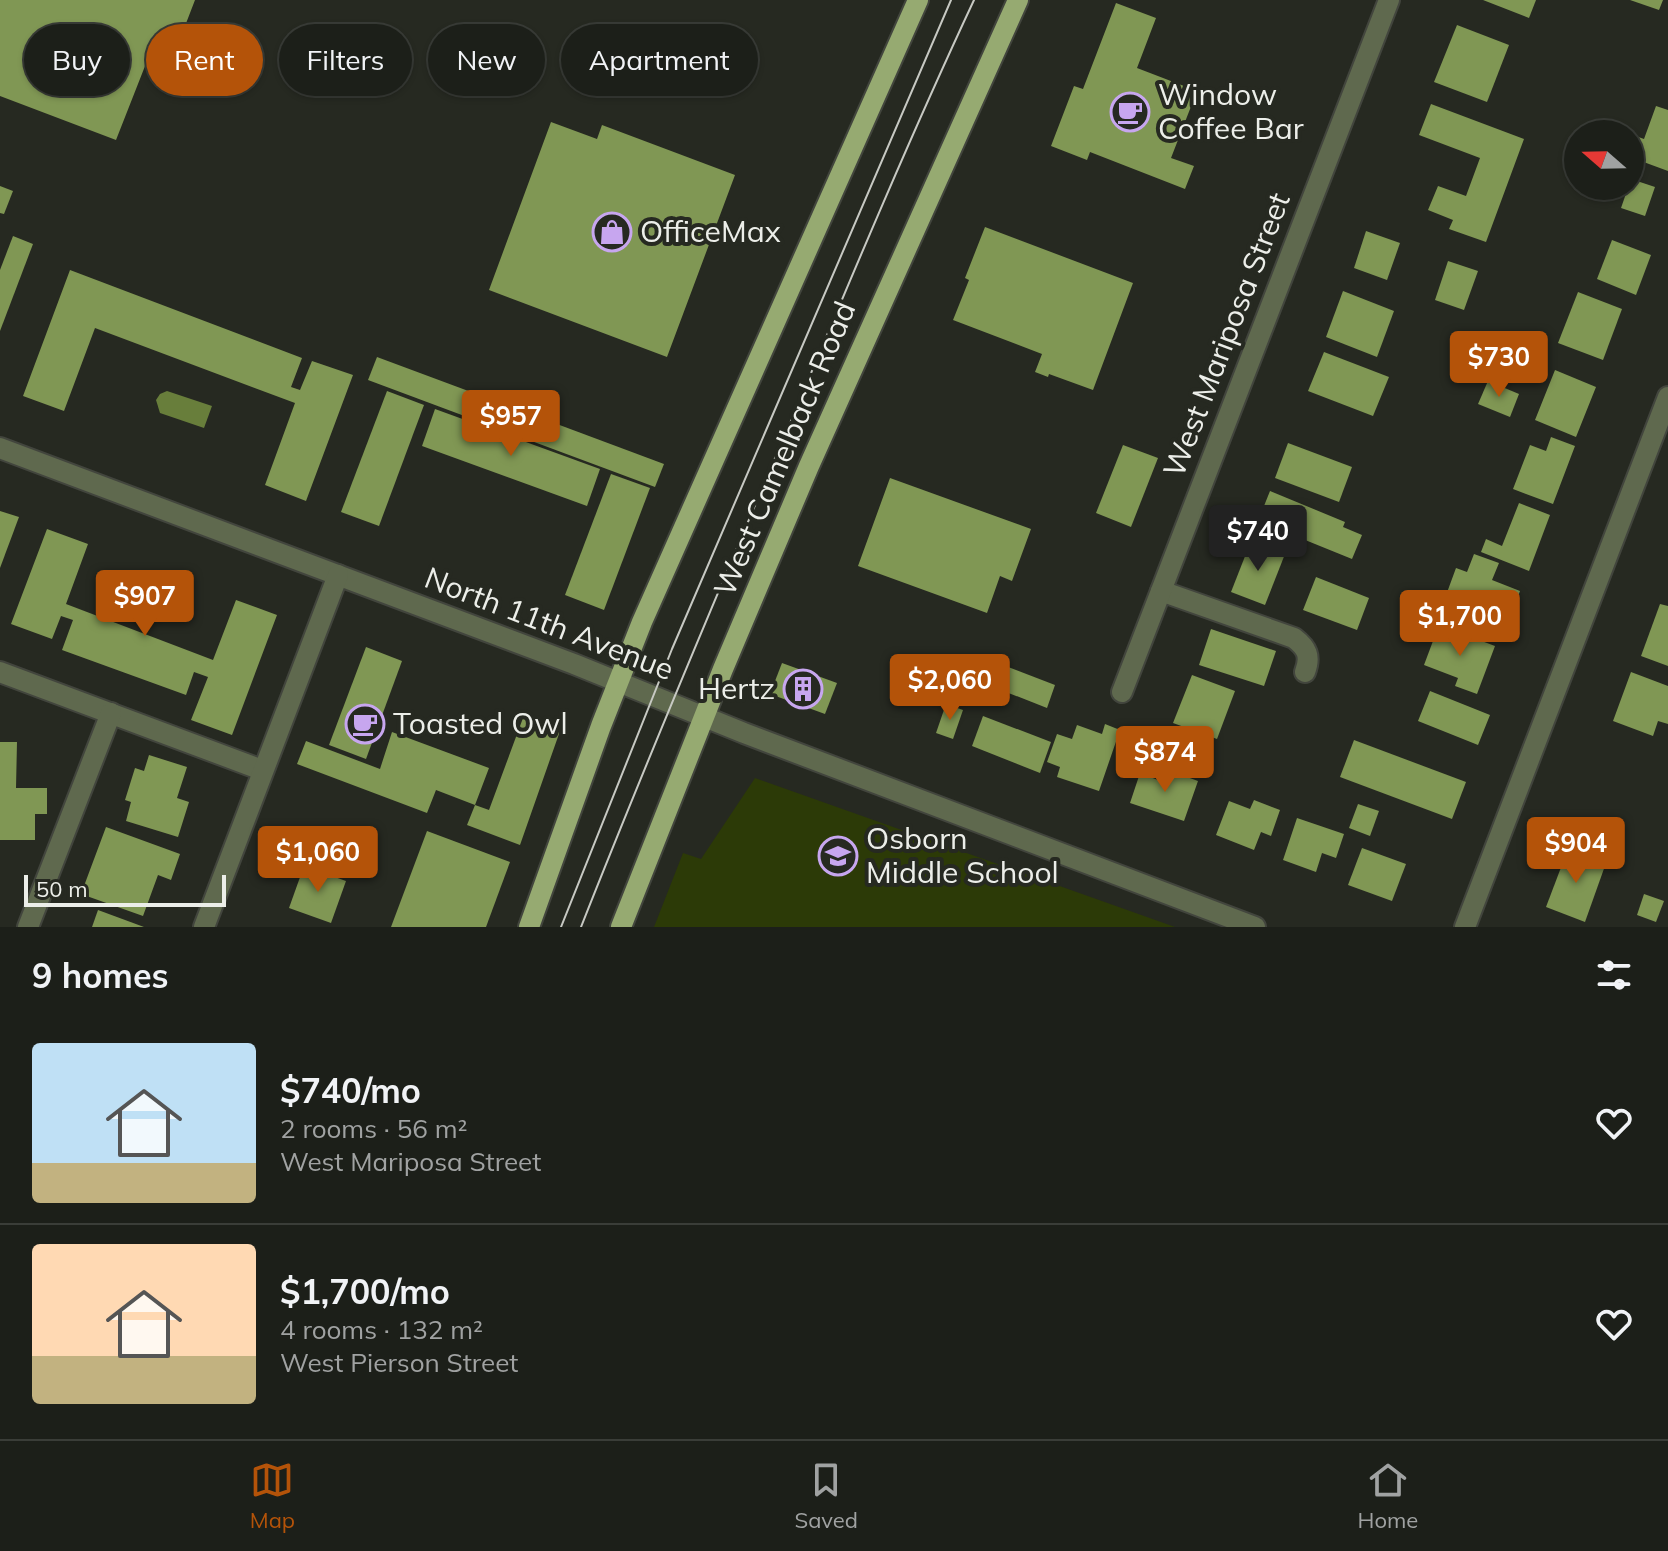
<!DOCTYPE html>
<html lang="en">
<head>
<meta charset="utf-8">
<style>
	body { margin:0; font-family:Mulish,sans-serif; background:#252722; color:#f1f3f6; height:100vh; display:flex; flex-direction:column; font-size:30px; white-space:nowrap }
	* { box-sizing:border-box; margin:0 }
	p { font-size:26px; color:#a0a2a2 }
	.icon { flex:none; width:44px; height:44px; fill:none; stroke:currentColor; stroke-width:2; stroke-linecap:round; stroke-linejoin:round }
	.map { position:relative; height:927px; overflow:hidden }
	.panel { display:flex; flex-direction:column; background:#1c1f19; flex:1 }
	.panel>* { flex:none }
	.hud { position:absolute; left:24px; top:24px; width:800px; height:72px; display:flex; gap:16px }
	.needle { width:52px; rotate:290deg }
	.buttons { position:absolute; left:1564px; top:120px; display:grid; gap:16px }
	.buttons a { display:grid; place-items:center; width:80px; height:80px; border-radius:50%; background:#1c1f19; box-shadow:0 2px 6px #0004,0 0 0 2px #3a3d38; font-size:40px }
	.scale { position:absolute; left:24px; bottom:20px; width:202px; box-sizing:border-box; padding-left:8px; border:4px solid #eceee9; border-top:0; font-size:22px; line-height:28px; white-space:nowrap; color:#eceee9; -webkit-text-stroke:6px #262921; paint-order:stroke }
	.price { position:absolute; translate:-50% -68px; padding:0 18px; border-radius:8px; background:#b45309; color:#fff; font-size:26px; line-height:52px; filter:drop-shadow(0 2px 4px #0008) }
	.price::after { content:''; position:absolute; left:50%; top:48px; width:24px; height:18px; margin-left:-12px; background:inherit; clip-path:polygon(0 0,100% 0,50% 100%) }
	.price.active { background:#222; color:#fff }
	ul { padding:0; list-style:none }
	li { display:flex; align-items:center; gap:24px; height:200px; padding:0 32px }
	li+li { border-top:2px solid #3a3d38 }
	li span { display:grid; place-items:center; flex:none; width:224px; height:160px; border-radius:8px; color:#555 }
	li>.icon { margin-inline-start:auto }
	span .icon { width:96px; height:96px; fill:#fffc; stroke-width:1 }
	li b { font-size:34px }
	h2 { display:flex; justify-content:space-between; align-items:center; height:96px; padding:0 32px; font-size:34px }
	.pill { padding:0 28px; border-radius:36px; background:#1c1f19; box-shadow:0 2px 6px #0004,0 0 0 2px #3a3d38; font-size:28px; line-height:72px }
	.pill.active { background:#b45309; color:#fff }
	.menu { display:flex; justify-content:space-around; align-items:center; height:112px; border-top:2px solid #3a3d38; background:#1c1f19; font-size:22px; color:#a0a2a2 }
	.menu a { display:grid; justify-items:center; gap:4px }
	.menu .active { color:#b45309 }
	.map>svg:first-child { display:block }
</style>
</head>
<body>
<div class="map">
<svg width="1668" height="927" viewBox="0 0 1668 927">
	<rect width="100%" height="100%" fill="#262921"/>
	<path fill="#2c3a07" d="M755,778l420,149h-521l29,-74 18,6z"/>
	<path fill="#687e3b" d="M167,391l45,15 -8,22 -44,-15 -4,-13 4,-6z"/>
	<g fill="#809754">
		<path d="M0,0h195l-15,39 -10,-4 -11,30 -12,-4 -31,79 -116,-44z"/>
		<path d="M1483,0h53l-7,18z"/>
		<path d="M1630,0h33l-4,10z"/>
		<path d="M1116,3l40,15 -19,50 60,23 -26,67 23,8 -9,23 -95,-37 -3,8 -36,-14 23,-60 9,3z"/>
		<path d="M1457,25l52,20 -22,57 -53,-20z"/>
		<path d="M1431,104l93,35 -38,103 -37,-13 4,-9 -25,-10 10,-24 28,10 14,-38 -61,-23z"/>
		<path d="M1656,106l12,4v61l-38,-14v-23l14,5z"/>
		<path d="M551,122l46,17 5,-14 133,50 -68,182 -178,-67z"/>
		<path d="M1631,179l24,8 -10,29 -24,-8z"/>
		<path d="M0,186l13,5 -9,23 -4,-1z"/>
		<path d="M985,227l148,56 -40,107 -44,-16 -1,3 -13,-5 7,-18 -89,-34 16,-40 -4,-2z"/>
		<path d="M1366,231l34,12 -13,37 -33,-12z"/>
		<path d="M13,236l20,8 -33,87v-61z"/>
		<path d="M1612,240l39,15 -15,40 -39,-16z"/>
		<path d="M1448,261l30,10 -14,39 -29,-10z"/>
		<path d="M70,270l232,88 -11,29 9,3 12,-29 41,14 -47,126 -41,-16 30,-82 -200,-75 -31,83 -41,-15z"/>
		<path d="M1343,291l51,20 -17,46 -51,-20z"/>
		<path d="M1578,292l44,17 -19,51 -45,-17z"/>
		<path d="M1324,352l65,25 -16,39 -65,-25z"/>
		<path d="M377,357l287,107 -9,23 -287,-107z"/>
		<path d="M1555,370l41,17 -20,50 -41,-17z"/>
		<path d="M1488,381l31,13 -9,23 -32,-13z"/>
		<path d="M387,391l37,14 -45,121 -38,-14z"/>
		<path d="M435,409l165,60 -13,37 -165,-60z"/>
		<path d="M1551,437l24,9 -22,58 -40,-15 17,-44 16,6z"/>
		<path d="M1288,443l64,24 -13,35 -64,-24z"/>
		<path d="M1123,445l35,13 -27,69 -35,-14z"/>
		<path d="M611,474l39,14 -46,122 -39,-15z"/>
		<path d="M890,478l141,51 -19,52 -12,-5 -13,37 -129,-47z"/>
		<path d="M1270,491l75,31 -2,5 19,8 -10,24 -94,-38z"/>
		<path d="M1519,503l31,12 -21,56 -48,-19 5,-13 16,7z"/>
		<path d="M0,511l19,6 -19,51z"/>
		<path d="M47,529l41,15 -22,60 147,56 23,-60 41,15 -45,120 -41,-15 17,-43 -14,-5 -8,23 -124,-45 11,-30 -12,-4 -9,23 -41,-15z"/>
		<path d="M1251,541l34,13 -20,51 -34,-13z"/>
		<path d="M1474,554l25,9 -7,17 28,11 -12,32 -63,-25 11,-30 11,4z"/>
		<path d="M1316,577l53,21 -12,32 -54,-20z"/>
		<path d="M1660,604l8,2v60l-27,-10z"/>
		<path d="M1439,625l56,21 -18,48 -22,-8 3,-8 -34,-13z"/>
		<path d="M1211,629l65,22 -12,35 -65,-21z"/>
		<path d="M366,647l36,14 -36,98 -37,-14z"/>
		<path d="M987,659l68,26 -8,23 -69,-27z"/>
		<path d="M782,663l55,20 -12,31 -55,-20z"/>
		<path d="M1631,672l37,14v38l-10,-3 -5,15 -40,-15z"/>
		<path d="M1192,675l43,16 -18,48 -44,-16z"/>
		<path d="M1430,691l60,24 -12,30 -60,-24z"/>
		<path d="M946,704l17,6 -10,29 -17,-6z"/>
		<path d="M983,716l68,26 -11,31 -68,-27z"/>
		<path d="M523,718l37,13 -40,114 -53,-20 8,-20 14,5z"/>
		<path d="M1105,724l15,6 -21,61 -42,-14 3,-10 -13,-5 10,-28 15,5 5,-14 25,9z"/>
		<path d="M392,732l97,36 -14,37 -39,-15 -9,23 -130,-49 9,-23 74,28z"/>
		<path d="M1354,740l112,42 -14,37 -112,-42z"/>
		<path d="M0,742h17l-1,46h31v26h-12v26h-35z"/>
		<path d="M149,755l38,12 -10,31 12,4 -11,35 -52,-16 5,-19 -6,-2 10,-32 9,3z"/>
		<path d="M1168,770l30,11 -14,40 -54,-18 10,-30 23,9z"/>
		<path d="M1254,800l26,10 -9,26 -10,-4 -7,18 -38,-15 13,-34 21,8z"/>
		<path d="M1358,804l21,7 -9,25 -21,-8z"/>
		<path d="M1297,818l47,16 -8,24 -14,-5 -6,19 -33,-12z"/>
		<path d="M106,827l74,27 -9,26 -13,-5 -15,41 -62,-22z"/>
		<path d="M427,831l83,31 -24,65h-95z"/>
		<path d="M1362,848l44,16 -14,37 -44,-16z"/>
		<path d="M1568,849l38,14 -21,59 -39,-15z"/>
		<path d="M304,866l42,15 -15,42 -42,-15z"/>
		<path d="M1644,894l20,7 -8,21 -19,-7z"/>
		<path d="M98,910l46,17h-52z"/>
	</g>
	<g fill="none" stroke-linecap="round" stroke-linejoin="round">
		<defs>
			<g id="minor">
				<path d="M0,448l574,216 170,69 511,194"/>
				<path d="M1161,591l133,47c13,10 17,18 11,34"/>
				<path d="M0,672l262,98"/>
				<path d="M1122,692l267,-692"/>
				<path d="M28,927l83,-214"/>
				<path d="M204,927l134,-352"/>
				<path d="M1465,927l203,-530"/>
			</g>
			<g id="major">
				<path d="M529,927l72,-201 41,-104 276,-622"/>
				<path d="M621,927l102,-258 86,-203 209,-466"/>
			</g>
		</defs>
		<use href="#minor" stroke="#42453d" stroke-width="24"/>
		<use href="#major" stroke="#42453d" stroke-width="24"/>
		<use href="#minor" stroke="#5f694e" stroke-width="20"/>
		<use href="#major" stroke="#96aa71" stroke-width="20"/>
		<g stroke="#c7c9c3" stroke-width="2">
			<path d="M561,927l111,-278 279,-649"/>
			<path d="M581,927c66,-167 136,-333 207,-499 60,-143 120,-287 186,-428"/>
		</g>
	</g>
	<defs>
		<symbol id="cafe-ring" viewBox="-11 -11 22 22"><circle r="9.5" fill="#262921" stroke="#c7a6ef" stroke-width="1.5"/><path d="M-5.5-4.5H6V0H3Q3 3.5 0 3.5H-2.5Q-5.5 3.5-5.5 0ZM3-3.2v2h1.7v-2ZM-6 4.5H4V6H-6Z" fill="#c7a6ef"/></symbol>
		<symbol id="shop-ring" viewBox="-11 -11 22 22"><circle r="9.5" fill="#262921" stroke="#c7a6ef" stroke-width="1.5"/><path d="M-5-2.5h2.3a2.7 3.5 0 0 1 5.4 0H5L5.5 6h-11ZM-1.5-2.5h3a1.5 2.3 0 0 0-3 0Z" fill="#c7a6ef"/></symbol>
		<symbol id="building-ring" viewBox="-11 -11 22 22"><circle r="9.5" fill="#262921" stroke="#c7a6ef" stroke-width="1.5"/><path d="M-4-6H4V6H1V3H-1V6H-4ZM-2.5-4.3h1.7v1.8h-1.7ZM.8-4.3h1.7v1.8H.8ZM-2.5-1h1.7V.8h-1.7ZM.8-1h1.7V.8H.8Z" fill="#c7a6ef"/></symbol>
		<symbol id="school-ring" viewBox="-11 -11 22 22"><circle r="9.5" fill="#262921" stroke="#c7a6ef" stroke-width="1.5"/><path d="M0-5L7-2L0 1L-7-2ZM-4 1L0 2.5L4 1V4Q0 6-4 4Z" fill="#c7a6ef"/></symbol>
	</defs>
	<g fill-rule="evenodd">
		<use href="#cafe-ring" x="1108" y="90" width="44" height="44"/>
		<use href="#shop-ring" x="590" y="210" width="44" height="44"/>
		<use href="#building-ring" x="781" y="667" width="44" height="44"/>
		<use href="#cafe-ring" x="343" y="702" width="44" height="44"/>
		<use href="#school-ring" x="816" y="834" width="44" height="44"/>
	</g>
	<g text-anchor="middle" stroke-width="8" stroke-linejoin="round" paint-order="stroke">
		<g font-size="30" fill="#eceee9" stroke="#262921" text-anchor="start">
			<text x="1158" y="105">Window<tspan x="1158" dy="34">Coffee Bar</tspan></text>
			<text x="640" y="242">OfficeMax</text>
			<text x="775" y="699" text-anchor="end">Hertz</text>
			<text x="393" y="734">Toasted Owl</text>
			<text x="866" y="849">Osborn<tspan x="866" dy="34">Middle School</tspan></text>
		</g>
		<g font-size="30" fill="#eceee9" stroke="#262921">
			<text transform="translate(1227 335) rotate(-69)" y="10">West Mariposa Street</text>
			<text transform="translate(785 449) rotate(-67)" y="10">West Camelback Road</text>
			<text transform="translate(549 624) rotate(21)" y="10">North 11th Avenue</text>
		</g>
	</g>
</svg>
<div class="buttons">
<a><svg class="needle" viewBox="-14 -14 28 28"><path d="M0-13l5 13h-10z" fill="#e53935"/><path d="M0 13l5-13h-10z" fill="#a0a2a2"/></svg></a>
</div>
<div class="scale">50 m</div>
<b class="price" style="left:1499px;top:399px">$730</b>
<b class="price" style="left:511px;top:458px">$957</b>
<b class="price active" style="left:1258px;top:573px">$740</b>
<b class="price" style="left:145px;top:638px">$907</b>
<b class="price" style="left:1460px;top:658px">$1,700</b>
<b class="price" style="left:950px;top:722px">$2,060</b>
<b class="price" style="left:1165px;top:794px">$874</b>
<b class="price" style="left:1576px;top:885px">$904</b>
<b class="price" style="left:318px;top:894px">$1,060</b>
<div class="hud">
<a class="pill">Buy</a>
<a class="pill active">Rent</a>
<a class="pill">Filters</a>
<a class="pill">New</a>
<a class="pill">Apartment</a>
</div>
</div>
<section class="panel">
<h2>9 homes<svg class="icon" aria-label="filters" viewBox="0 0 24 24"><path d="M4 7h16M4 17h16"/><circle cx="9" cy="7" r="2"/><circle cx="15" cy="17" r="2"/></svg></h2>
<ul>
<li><span style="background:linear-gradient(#bfe0f5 75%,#c2b280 0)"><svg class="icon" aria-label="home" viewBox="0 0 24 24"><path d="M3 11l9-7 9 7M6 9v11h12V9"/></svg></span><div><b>$740/mo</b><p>2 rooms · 56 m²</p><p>West Mariposa Street</p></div><svg class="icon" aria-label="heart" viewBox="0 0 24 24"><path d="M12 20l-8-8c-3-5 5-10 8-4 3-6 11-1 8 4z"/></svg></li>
<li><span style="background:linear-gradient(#ffd9b3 70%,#c2b280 0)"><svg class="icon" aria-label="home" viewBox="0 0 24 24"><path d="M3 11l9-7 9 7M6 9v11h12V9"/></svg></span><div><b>$1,700/mo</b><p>4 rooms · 132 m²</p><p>West Pierson Street</p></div><svg class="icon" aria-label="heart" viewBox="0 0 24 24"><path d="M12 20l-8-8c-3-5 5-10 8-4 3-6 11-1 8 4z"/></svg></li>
</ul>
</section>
<nav class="menu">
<a class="active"><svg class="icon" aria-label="map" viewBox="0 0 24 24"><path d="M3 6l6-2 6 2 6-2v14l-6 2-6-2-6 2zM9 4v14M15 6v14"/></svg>Map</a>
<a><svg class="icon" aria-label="saved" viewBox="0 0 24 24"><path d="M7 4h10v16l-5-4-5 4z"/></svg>Saved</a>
<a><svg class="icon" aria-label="home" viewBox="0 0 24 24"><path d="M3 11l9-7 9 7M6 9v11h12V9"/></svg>Home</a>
</nav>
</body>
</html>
